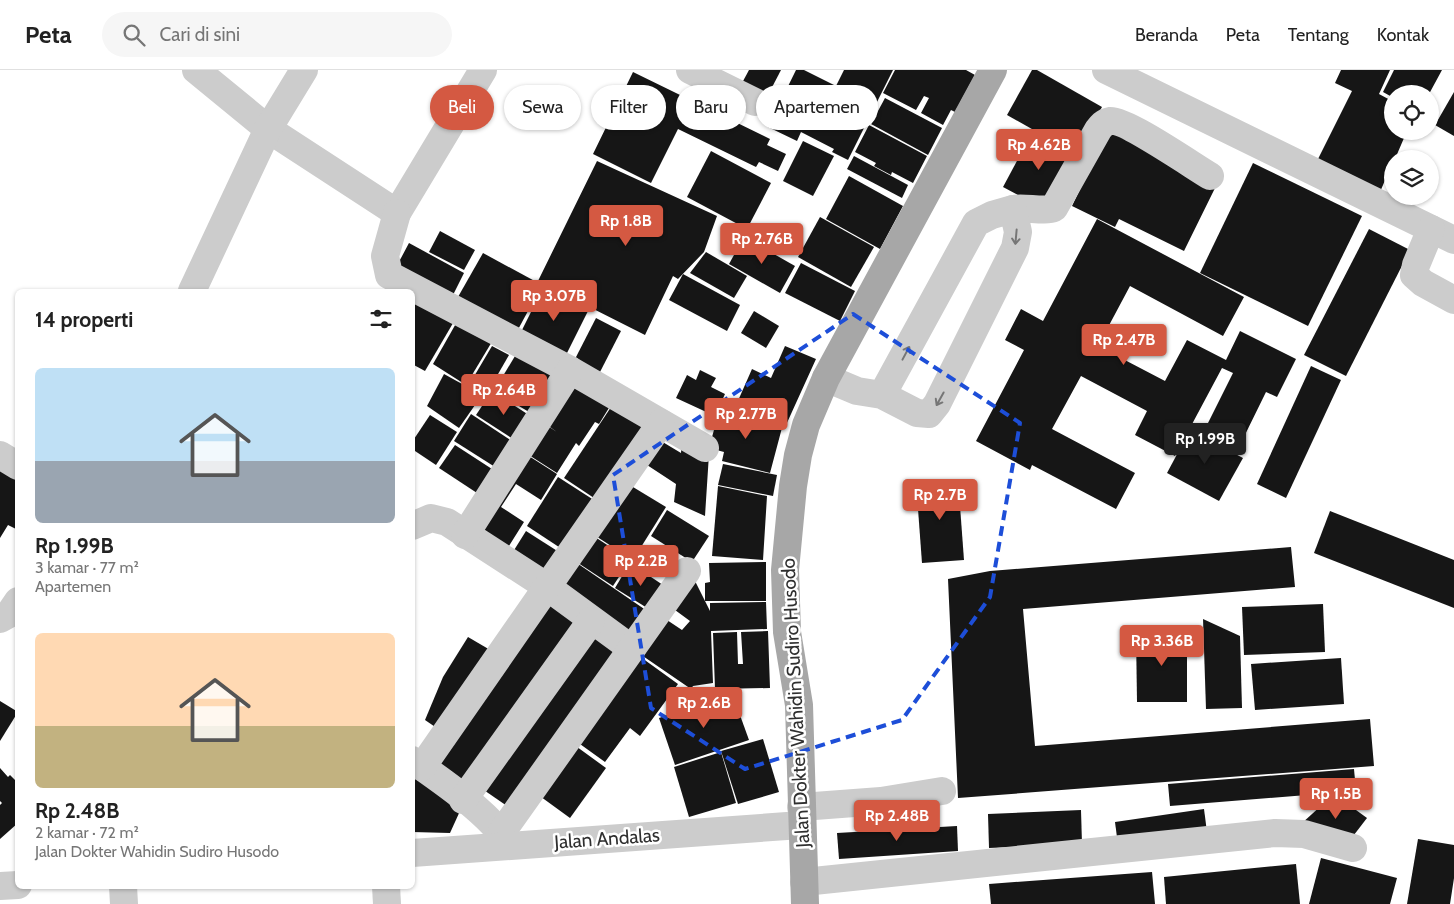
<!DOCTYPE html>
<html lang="id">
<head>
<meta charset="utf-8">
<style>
	body { margin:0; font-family:Cabin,sans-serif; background:#f6f6f6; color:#222; height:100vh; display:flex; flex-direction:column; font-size:19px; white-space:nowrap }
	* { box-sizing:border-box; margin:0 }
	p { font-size:16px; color:#767676 }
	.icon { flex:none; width:28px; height:28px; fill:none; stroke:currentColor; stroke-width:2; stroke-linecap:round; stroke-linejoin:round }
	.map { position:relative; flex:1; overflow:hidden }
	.panel { position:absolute; left:15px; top:219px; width:400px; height:600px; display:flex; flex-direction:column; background:#fff; border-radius:8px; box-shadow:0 1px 4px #0004 }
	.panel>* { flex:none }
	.guide { position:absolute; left:430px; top:15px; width:475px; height:45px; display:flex; gap:10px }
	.buttons { position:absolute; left:1384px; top:15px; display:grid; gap:10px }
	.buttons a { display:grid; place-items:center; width:55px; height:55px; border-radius:50%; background:#fff; box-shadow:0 1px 4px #0004; font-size:25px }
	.price { position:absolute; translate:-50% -42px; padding:0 11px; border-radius:5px; background:#d45942; color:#fff; font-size:16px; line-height:32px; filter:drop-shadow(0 1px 2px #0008) }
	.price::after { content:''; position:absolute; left:50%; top:30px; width:15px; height:11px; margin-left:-8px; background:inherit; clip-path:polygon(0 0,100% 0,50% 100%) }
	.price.current { background:#222; color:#fff }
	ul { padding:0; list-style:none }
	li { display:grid; align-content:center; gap:10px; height:265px; padding:0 20px }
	li span { display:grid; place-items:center; height:155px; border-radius:8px; color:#555 }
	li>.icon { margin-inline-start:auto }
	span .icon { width:90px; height:90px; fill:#fffc; stroke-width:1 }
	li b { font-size:21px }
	h2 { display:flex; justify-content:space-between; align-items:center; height:60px; padding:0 20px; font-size:21px }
	.pill { padding:0 18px; border-radius:22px; background:#fff; box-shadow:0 1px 4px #0004; font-size:18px; line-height:45px }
	.pill.current { background:#d45942; color:#fff }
	header { display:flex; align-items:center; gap:30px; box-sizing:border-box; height:70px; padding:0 25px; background:#fff; border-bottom:1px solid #e0e0e0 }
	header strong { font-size:24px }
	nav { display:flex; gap:28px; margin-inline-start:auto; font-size:18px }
	.search { width:350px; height:45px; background:#f6f6f6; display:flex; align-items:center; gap:12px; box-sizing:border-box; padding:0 18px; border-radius:28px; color:#767676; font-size:19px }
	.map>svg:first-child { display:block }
</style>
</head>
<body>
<header>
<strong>Peta</strong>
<div class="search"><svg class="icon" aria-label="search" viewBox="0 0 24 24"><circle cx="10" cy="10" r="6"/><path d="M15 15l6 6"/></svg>Cari di sini</div>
<nav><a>Beranda</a><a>Peta</a><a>Tentang</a><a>Kontak</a></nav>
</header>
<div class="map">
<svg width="1454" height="834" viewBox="0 0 1454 834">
	<rect width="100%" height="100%" fill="#fff"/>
	<g fill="#161616">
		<path d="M749,0h32l-14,27 -25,-14z"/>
		<path d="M796,0h8l32,16 8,-16h49l-45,90 -16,-8 2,-3 -33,-17 -4,9 -29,-14z"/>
		<path d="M895,0h71l9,5 -20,37 -4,-2 -8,15 -22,-12 8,-15 -5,-2 -8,14 -33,-17z"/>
		<path d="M1032,0h5l65,37 -26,47 -69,-39z"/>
		<path d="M1341,0h49l-11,24 13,7v30h15l-12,28h-3v5l-12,28 -63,-31 35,-70 -17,-8z"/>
		<path d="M1394,0h48l-13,24h-37v3l-9,-5z"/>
		<path d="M633,2l137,67 -3,6 19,9 -8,17 -19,-9 -3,5 -78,-38 -27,54 -58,-29z"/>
		<path d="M1454,22v44l-19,-11z"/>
		<path d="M885,28l57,30 -14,27 -57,-31z"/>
		<path d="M869,55l58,31 -14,27 -21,-11 -1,3 -17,-9 2,-3 -21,-11z"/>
		<path d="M1109,60l108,54 -33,67 -65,-32 -4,8 -43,-21z"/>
		<path d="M1033,61l43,24 -30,55 -43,-23z"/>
		<path d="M803,71l31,15 -21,40 -30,-15z"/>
		<path d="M711,81l60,32 -24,46 -60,-32z"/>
		<path d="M854,86l54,29 -6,13 -55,-29z"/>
		<path d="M597,91l120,55 -13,36 -26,27 -5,-3 -28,59 -107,-54z"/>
		<path d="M1253,93l109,53 -54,110 -108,-53z"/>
		<path d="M849,106l54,30 -23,43 -54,-30z"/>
		<path d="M820,147l54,30 -23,40 -53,-30z"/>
		<path d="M1097,149l147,78 -21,39 -93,-50 -32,60 67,35 22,-41 39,20 14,-29 56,28 -19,38 -11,-5 -28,57 -34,-18 29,-58 -11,-5 -47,88 -40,-21 12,-24 -66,-35 -29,53 83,44 -19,36 -84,-44 -2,5 -54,-29 48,-91 -19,-10 16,-31 22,12z"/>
		<path d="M1369,159l41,21 -64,126 -42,-21z"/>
		<path d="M440,161l35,19 -11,20 -35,-18z"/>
		<path d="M744,167l51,29 -15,27 -51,-29z"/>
		<path d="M409,173l55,30 -15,30 -56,-30z"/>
		<path d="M706,182l41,24 -13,22 -44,-25z"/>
		<path d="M483,183l59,32 -28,52 -60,-33z"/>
		<path d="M801,193l54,28 -15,30 -55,-28z"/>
		<path d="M683,204l57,31 -13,26 -58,-31z"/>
		<path d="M543,218l45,23 -23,46 -45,-23z"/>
		<path d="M412,222l44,26 -31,53 -13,-7z"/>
		<path d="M754,241l25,15 -13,22 -25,-15z"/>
		<path d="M596,248l25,13 -21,41 -25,-13z"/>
		<path d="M458,250l35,20 -27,45 -33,-21z"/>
		<path d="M492,276l17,9 -23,40 -17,-10z"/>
		<path d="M521,276l41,25 -28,44 -40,-24z"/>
		<path d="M785,276l31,13 -30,66 -49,-22 15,-34 19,9z"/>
		<path d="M1311,296l30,14 -55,118 -29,-14z"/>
		<path d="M700,300l16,8 -5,9 14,7 -10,22 -39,-18 11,-23 9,5z"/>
		<path d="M444,304l38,21 -23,33 -32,-22z"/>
		<path d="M570,306l42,27 -13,21 -4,-2 -16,24 -3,-3 -19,30 -36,-23 19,-29 17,11 -17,-12z"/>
		<path d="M492,321l40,26 -16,24 -40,-26z"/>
		<path d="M617,328l39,26 -53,80 -39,-26z"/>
		<path d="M720,338l63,16 -13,49 -48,-12 2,-9 -15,-4z"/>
		<path d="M471,344l41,27 -17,26 -41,-26z"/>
		<path d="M430,345l27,17 -21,33 -24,-16v-7z"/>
		<path d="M1190,360l53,28 -24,43 -52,-28z"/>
		<path d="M682,368l27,16 -4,62 -31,-14 2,-18 -29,-19 14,-24 20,12z"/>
		<path d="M455,375l37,24 -15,24 -38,-25z"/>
		<path d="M521,381l36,23 -16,26 -25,-16 -15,23 23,15 -17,27 -35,-22z"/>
		<path d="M723,394l54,11 -4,21 -55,-11z"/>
		<path d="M0,397l18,11v52l-10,-5 -8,13z"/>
		<path d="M558,407l42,27 -35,47 -38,-25z"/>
		<path d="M958,409l6,81 -42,3 -6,-81z"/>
		<path d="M628,414l38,23 -33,53 -42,-27z"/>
		<path d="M718,416l49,10 -4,64 -51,-4z"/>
		<path d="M667,440l42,26 -17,26 -41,-26z"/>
		<path d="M1330,441l124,49v48l-140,-55z"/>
		<path d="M526,461l36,23 -14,24 -37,-23z"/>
		<path d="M589,463l41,27 -17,26 -41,-27z"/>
		<path d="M1291,477l4,40 -272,22 12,137 335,-27 4,47 -416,32 -10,-219 42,-8z"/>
		<path d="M571,489l82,56 -20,30 -82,-56z"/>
		<path d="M766,492v39h-61v-18l5,-1 -1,-19z"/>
		<path d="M630,493l36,24 -14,24 -37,-23z"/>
		<path d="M695,511l15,30v9v-17l56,-1 1,27 -56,2 2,52 -20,3 -2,3 -54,-37 24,-36 21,14 8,-9 -15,-11z"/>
		<path d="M549,527l37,26 -121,167 -35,-24z"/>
		<path d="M1323,534l2,48 -81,3 -2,-48z"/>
		<path d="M1203,549l37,17 2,72 -36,1z"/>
		<path d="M590,555l37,25 -120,156 -29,-20z"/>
		<path d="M768,561l2,57 -55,1 -2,-56 24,-1 1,32h5l-2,-32z"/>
		<path d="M1136,563h51v69h-50z"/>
		<path d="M468,567l29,17 -53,79 -19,-13 18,-43z"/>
		<path d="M635,583l43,31 -38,52 -10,-8 -25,34 -32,-23z"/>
		<path d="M1341,588l3,46 -89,6 -4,-46z"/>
		<path d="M732,623l17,47 -74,25 -16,-47z"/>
		<path d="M0,631l18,11 -18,29z"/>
		<path d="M763,669l16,53 -41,12 -17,-53z"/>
		<path d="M573,674l33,24 -36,50 -33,-24z"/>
		<path d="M721,682l15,51 -47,14 -15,-50z"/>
		<path d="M0,698l8,9 2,-2 8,8v40l-18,16v-34l2,-2 -2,-2z"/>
		<path d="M1354,699l2,22 -186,15 -2,-22z"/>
		<path d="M412,705l48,36 -10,22 -38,-1z"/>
		<path d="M1334,724l33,24 -20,26 -46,-20z"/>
		<path d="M1204,739l3,23 -89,13 -3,-23z"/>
		<path d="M1081,740l1,34 -93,4 -1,-34z"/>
		<path d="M957,756l1,25 -119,8 -2,-26z"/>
		<path d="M1418,769l36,6v33l-4,26h-43z"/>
		<path d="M1321,788l76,20 -7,26h-81z"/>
		<path d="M1296,794l4,40h-134l-2,-27z"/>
		<path d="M1152,802l3,32h-164l-2,-20z"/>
	</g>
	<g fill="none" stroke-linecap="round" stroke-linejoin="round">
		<g stroke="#ccc" stroke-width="28">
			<path d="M196,0l72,59 129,84 86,-143"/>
			<path d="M690,0l65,32"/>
			<path d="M1106,0l348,170"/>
			<path d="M1013,139c12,-2 32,3 41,-1l44,-78c3,-4 6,-8 12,-9 15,-2 83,45 100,55"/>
			<path d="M397,143l-12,43 4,19 181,95 135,78"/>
			<path d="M1431,159l-15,36 -2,10 9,8 31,17"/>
			<path d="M192,221l76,-162 36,-59"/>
			<path d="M826,308l31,13 25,4 35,18 12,1 8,-10 78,-156 3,-16 -5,-23 -21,6 -16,8 -94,172"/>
			<path d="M0,385l18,11"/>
			<path d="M412,456l19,-8 16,4 99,64 86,63"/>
			<path d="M465,465l105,-165"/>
			<path d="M0,549l9,-5 9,-13"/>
			<path d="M412,690c29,20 81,56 97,85"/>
			<path d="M422,697l239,-344"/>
			<path d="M463,730l128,-179"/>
			<path d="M801,737l80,-6 61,-10"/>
			<path d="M502,762l185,-261"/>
			<path d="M412,783l389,-28"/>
			<path d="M804,812l471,-49 29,1 49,14"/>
			<path d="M0,816l18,-1"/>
			<path d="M123,816l1,18"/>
			<path d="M386,816l1,18"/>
		</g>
		<path stroke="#a7a7a7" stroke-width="28" d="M805,834l-6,-199 -12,-73 -2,-62 8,-84 5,-31 8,-30 20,-47 167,-308"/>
	</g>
	<defs><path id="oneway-shaft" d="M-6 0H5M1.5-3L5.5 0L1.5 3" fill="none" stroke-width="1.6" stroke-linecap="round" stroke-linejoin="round" transform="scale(1.25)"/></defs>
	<g stroke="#767676">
		<use href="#oneway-shaft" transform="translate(1016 167) rotate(95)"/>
		<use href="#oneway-shaft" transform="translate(906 283) rotate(-62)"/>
		<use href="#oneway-shaft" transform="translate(940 329) rotate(119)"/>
	</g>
	<path fill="none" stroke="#1d4ed8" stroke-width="4" stroke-dasharray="10 6" stroke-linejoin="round" d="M853,244l167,109 -30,174 -88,123 -157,49 -94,-61 -38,-233z"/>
	<g text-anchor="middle" stroke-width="5" stroke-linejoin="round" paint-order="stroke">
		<g font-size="19" fill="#2f2f2f" stroke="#fff">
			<text transform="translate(795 633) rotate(-93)" y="7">Jalan Dokter Wahidin Sudiro Husodo</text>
			<text transform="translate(607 768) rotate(-4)" y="7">Jalan Andalas</text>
		</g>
	</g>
</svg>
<div class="buttons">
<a><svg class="icon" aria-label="locate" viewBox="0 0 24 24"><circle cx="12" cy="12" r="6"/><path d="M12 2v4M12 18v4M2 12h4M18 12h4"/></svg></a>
<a><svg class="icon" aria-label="layers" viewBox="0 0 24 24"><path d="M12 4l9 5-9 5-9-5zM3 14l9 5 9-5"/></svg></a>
</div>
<b class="price" style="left:1039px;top:101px">Rp 4.62B</b>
<b class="price" style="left:626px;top:177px">Rp 1.8B</b>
<b class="price" style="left:762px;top:195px">Rp 2.76B</b>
<b class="price" style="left:554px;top:252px">Rp 3.07B</b>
<b class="price" style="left:1124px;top:296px">Rp 2.47B</b>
<b class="price" style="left:504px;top:346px">Rp 2.64B</b>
<b class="price" style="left:746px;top:370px">Rp 2.77B</b>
<b class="price current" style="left:1205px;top:395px">Rp 1.99B</b>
<b class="price" style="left:940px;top:451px">Rp 2.7B</b>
<b class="price" style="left:641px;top:517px">Rp 2.2B</b>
<b class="price" style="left:1162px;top:597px">Rp 3.36B</b>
<b class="price" style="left:704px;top:659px">Rp 2.6B</b>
<b class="price" style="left:1336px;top:750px">Rp 1.5B</b>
<b class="price" style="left:897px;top:772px">Rp 2.48B</b>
<div class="guide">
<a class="pill current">Beli</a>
<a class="pill">Sewa</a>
<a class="pill">Filter</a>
<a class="pill">Baru</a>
<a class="pill">Apartemen</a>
</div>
<section class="panel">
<h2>14 properti<svg class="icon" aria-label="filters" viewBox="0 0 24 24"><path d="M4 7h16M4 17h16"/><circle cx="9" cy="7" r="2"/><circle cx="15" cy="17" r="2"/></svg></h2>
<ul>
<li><span style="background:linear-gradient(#bfe0f5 60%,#9aa5b1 0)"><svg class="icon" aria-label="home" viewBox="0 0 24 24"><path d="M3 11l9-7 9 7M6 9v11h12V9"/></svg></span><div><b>Rp 1.99B</b><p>3 kamar · 77 m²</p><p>Apartemen</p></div></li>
<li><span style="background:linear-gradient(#ffd9b3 60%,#c2b280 0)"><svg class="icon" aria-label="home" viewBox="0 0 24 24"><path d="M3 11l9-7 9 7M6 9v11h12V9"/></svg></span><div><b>Rp 2.48B</b><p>2 kamar · 72 m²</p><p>Jalan Dokter Wahidin Sudiro Husodo</p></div></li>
</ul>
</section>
</div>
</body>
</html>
